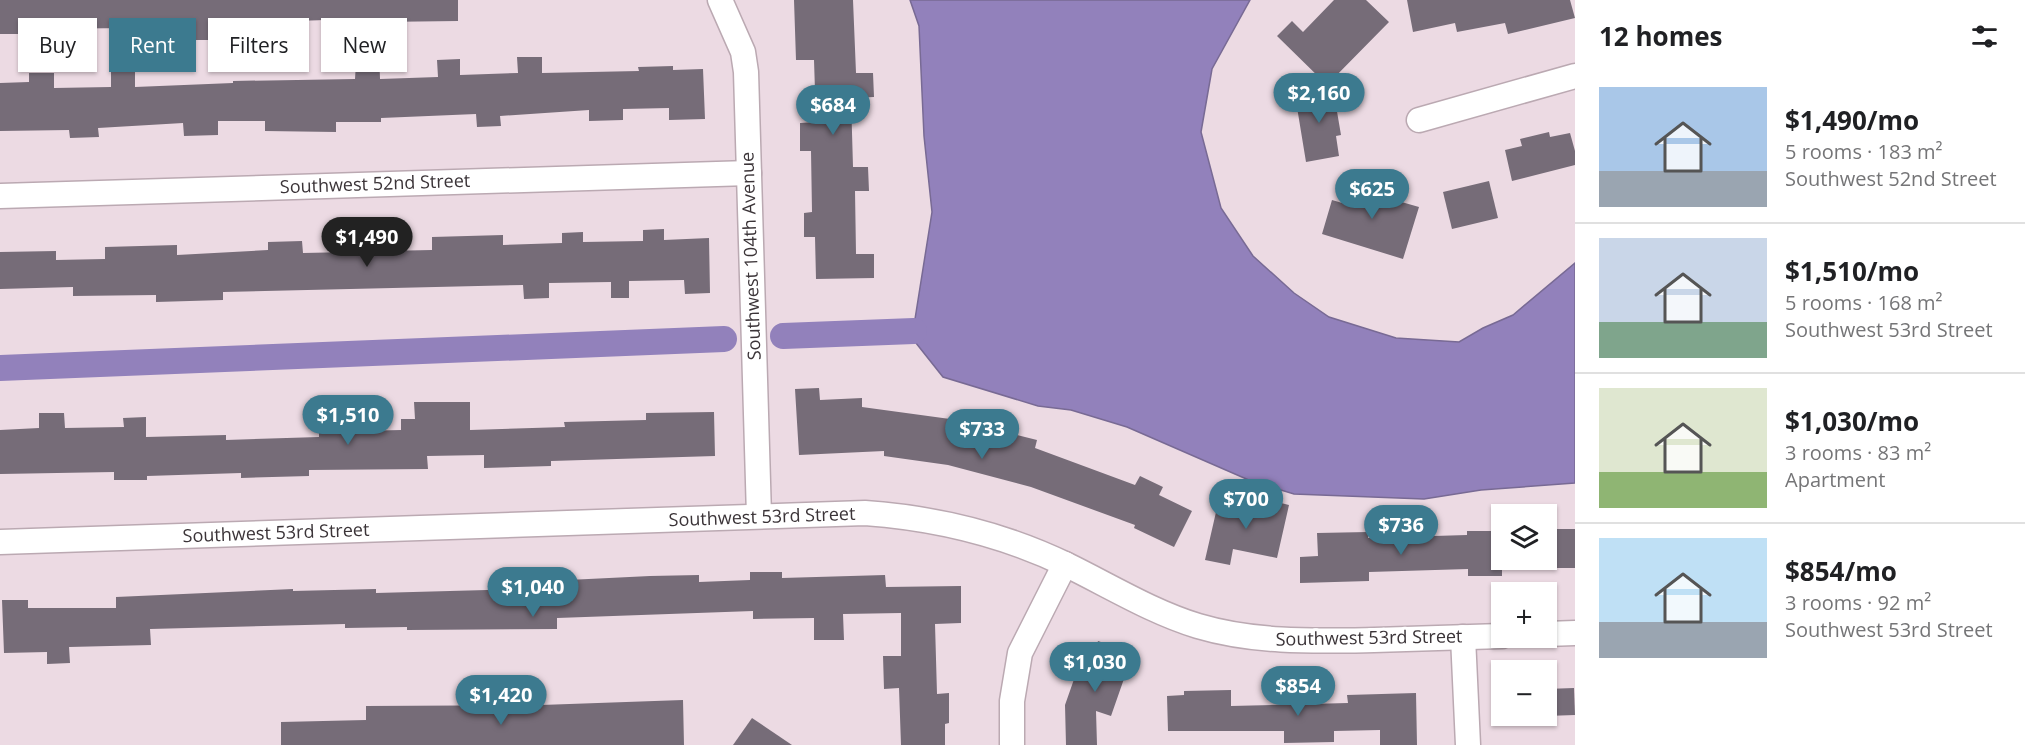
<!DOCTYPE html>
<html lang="en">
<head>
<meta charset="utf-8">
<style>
	body { margin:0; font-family:"Open Sans",sans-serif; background:#f2f2f2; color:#202124; height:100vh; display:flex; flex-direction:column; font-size:22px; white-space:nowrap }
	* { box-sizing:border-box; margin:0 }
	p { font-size:20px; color:#757577 }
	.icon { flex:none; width:33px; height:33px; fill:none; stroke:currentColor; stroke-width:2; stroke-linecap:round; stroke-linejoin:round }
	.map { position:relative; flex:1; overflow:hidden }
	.drawer { display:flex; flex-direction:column; background:#fff; width:450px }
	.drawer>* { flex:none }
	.hud { position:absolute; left:18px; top:18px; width:570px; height:54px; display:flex; gap:12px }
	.fabs { position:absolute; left:1491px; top:504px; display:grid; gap:12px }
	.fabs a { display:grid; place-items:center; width:66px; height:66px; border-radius:0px; background:#fff; box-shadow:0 2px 4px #0004; font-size:30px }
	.price { position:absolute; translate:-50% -51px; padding:0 14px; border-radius:21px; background:#3c7a8f; color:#fff; font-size:20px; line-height:39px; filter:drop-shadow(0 2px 3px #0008) }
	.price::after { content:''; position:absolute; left:50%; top:36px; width:18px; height:14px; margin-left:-9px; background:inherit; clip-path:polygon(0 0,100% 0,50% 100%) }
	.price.on { background:#222; color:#fff }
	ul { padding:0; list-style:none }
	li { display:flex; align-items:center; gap:18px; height:150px; padding:0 24px }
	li+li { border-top:2px solid #e0e0e0 }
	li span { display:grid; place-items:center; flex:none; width:168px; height:120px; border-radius:0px; color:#555 }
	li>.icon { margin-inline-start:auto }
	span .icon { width:72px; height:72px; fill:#fffc; stroke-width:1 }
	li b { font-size:26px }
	h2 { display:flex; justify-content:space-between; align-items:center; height:72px; padding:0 24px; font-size:26px }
	.pill { padding:0 21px; border-radius:0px; background:#fff; box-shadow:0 2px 4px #0004; font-size:21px; line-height:54px }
	.pill.on { background:#3c7a8f; color:#fff }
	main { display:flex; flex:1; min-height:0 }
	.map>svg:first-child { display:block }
</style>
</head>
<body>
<main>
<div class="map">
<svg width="1575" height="745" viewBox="0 0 1575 745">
	<rect width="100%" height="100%" fill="#ecdae3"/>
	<path fill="#9281bb" stroke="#786a94" stroke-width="1.5" d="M910,0h340l-38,69 -11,63 20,76 32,48 41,37 35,24 67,21 63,4 24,-14 30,-13 62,-52v220l-94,7 -57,9 -130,-5 -43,-13 -124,-54 -56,-17 -33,-4 -95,-29 -31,-39 20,-126 -8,-76 -5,-110z"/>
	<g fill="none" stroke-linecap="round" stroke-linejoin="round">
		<g stroke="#9281bb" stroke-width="26">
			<path d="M783,336l131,-5"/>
			<path d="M0,368l724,-29"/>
		</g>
	</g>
	<g fill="#766c78">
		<path d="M0,0h458v21l-80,1 2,57 58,-2 -1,-17 23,-1v16l58,-2 -1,-16h25v16l97,-2 -1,-4 35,-1v4l30,-1 2,50 -36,1v-12l-46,1v11l-34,1v-11l-89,6 1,10 -24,1 -1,-13 -95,4v4h-45v10l-71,-1v-10h-47v14l-34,1 -1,-13 -85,5 1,9 -29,1 -1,-8 -69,1v-48l29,-1v-9h25v15l57,-1v-17l24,-1v18l98,-4v-2l122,-2 1,-16 -1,-44 -59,2 1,21h-24l-1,-21 -57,2 1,17h-25l-1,-16 -57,1v3l-110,1v5h-23z"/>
		<path d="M794,0h59l3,73h17l1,24 -23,1 2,69h15l1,24h-14l1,63h18v24l-58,1 -1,-42h-11v-24l8,-1 -1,-61h-11v-28l16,-1 -2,-62h-18z"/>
		<path d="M1334,0h32l23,22 -62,63 -50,-49 15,-15 11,11z"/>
		<path d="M1407,0h163l5,18 -67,16 -3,-11 -48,9 -2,-9 -42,9z"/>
		<path d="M1333,88l8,47 -5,1 3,20 -33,6 -11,-67z"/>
		<path d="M1549,132l1,5 20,-4 5,18v14l-63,16 -7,-31 17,-4 -2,-7z"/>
		<path d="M1359,175l29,10 -4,12 35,10 -16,52 -81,-25 10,-34 17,5z"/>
		<path d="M1489,181l9,37 -46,11 -9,-37z"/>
		<path d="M664,229v11l45,-2 1,55 -25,1 -1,-14 -55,1v17h-18v-16l-62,1v15l-25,1 -1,-14 -300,7v8l-67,2v-7l-83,1v-9l-73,2v-37l56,-1v9l49,-1v-12l72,-2v10l91,-5v-8l34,-1 1,12 48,-1 -1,-13 34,-1v13l48,-1v-13l71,-2v10l59,-2v-10l21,-1v10l60,-1v-11z"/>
		<path d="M819,388l1,12 42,-2v9l88,12 -3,18 38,10 5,-19 47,12 -2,8 100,37 5,-9 23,11 -4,8 33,16 -18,36 -40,-19 1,-3 -104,-38 -83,-22 -64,-9v-5l-85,4 -4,-66z"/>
		<path d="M414,402h56v28l95,-3 -1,-5 82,-2v-7l68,-1 1,44 -164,5v5l-67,2v-13l-57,1 1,13 -119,1v6l-68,2v-5l-94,3v4h-33v-8l-114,2v-44l39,-2v-15h25l1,15 59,-1 -1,-9 23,-1v20l80,-2v5l93,-3v-5l82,-2v-11h14z"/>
		<path d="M1219,499l44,10 2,-10 24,6 -12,53 -44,-9 -3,16 -25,-5z"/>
		<rect x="1546" y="529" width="29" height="39"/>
		<path d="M1467,531h35v45h-34v-7l-99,3v9l-69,2v-26l18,-1 -1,-23 51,-1v6l99,-3z"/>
		<path d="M750,572h32v6l103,-3 1,12 75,-1v37l-26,1 2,70 12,-1v30l-4,1v21h-44l-2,-57 -15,1 -1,-33h18v-43l-58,1 1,26h-30v-22l-61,1v-8l-196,7v11l-150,1v-3l-62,1v-4l-195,5 1,16 -82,2 1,16 -23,1v-12l-43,1 -2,-53h26v8h88v-11l177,-8v2l83,-2v4l111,-3 81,-3v-7l82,-4 49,-1v7l51,-2z"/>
		<path d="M1098,641l35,12 -22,63 -15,-5 1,34h-31l-1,-40 14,-40 10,3z"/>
		<path d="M1574,688l1,27 -29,1v-27z"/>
		<path d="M1231,690v16l117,-3 -1,-8 69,-2 1,52h-37v-15l-46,1v11l-50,1v-12h-116l-1,-35 17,-1v-4z"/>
		<path d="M683,700l1,45h-403v-23l85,-2v-14l175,-1z"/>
		<path d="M752,718l40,27h-59z"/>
	</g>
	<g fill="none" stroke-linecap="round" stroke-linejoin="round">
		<defs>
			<g id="minor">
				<path d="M720,0l23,52 3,20 13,444"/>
				<path d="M1419,120l156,-44"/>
				<path d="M0,196l749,-23"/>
				<path d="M0,542l865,-29c70,5 138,21 202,52 43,21 85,47 131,61 57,17 117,15 176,14 43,-1 85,-3 128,-4"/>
				<path d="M1546,634l29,-1"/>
				<path d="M1463,637l5,108"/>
				<path d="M1012,745v-44l8,-48 45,-89"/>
			</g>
		</defs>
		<use href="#minor" stroke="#bba9b2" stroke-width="27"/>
		<use href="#minor" stroke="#fff" stroke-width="24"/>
	</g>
	<g text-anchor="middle" stroke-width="6" stroke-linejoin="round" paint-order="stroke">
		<g font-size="18" fill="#3b3438" stroke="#fff">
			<text transform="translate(375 184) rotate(-2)" y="6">Southwest 52nd Street</text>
			<text transform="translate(751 256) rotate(-92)" y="6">Southwest 104th Avenue</text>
			<text transform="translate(762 517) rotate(-2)" y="6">Southwest 53rd Street</text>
			<text transform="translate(276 533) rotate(-2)" y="6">Southwest 53rd Street</text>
			<text transform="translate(1369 638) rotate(-1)" y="6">Southwest 53rd Street</text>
		</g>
	</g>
</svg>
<div class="fabs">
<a><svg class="icon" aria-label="layers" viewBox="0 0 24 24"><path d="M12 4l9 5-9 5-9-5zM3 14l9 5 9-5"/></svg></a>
<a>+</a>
<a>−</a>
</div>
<b class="price" style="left:1319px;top:124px">$2,160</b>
<b class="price" style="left:833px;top:136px">$684</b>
<b class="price" style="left:1372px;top:220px">$625</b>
<b class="price on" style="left:367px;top:268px">$1,490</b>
<b class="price" style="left:348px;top:446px">$1,510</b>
<b class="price" style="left:982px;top:460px">$733</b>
<b class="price" style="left:1246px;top:530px">$700</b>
<b class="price" style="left:1401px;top:556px">$736</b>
<b class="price" style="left:533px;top:618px">$1,040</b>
<b class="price" style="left:1095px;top:693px">$1,030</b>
<b class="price" style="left:1298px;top:717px">$854</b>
<b class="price" style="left:501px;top:726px">$1,420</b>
<div class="hud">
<a class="pill">Buy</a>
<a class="pill on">Rent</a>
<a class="pill">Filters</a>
<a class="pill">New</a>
</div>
</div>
<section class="drawer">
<h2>12 homes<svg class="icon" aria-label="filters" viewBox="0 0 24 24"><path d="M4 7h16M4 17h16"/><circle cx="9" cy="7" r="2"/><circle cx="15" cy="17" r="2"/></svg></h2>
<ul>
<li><span style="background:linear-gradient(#a9c7e8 70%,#9aa5b1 0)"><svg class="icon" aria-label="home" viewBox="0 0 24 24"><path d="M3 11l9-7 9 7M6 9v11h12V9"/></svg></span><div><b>$1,490/mo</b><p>5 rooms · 183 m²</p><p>Southwest 52nd Street</p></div></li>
<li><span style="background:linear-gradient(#c9d6e8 70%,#7fa58c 0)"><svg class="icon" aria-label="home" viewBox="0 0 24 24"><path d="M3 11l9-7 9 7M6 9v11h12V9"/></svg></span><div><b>$1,510/mo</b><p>5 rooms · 168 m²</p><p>Southwest 53rd Street</p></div></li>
<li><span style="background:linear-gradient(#dfe7d0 70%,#8fb573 0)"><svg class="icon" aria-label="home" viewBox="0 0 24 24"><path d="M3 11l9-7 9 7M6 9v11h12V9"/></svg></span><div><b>$1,030/mo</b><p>3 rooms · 83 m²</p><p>Apartment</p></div></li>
<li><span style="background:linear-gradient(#bfe0f5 70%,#9aa5b1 0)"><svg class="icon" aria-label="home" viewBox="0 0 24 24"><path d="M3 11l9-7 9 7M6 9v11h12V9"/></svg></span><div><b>$854/mo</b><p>3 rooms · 92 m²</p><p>Southwest 53rd Street</p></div></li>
</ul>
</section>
</main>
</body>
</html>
